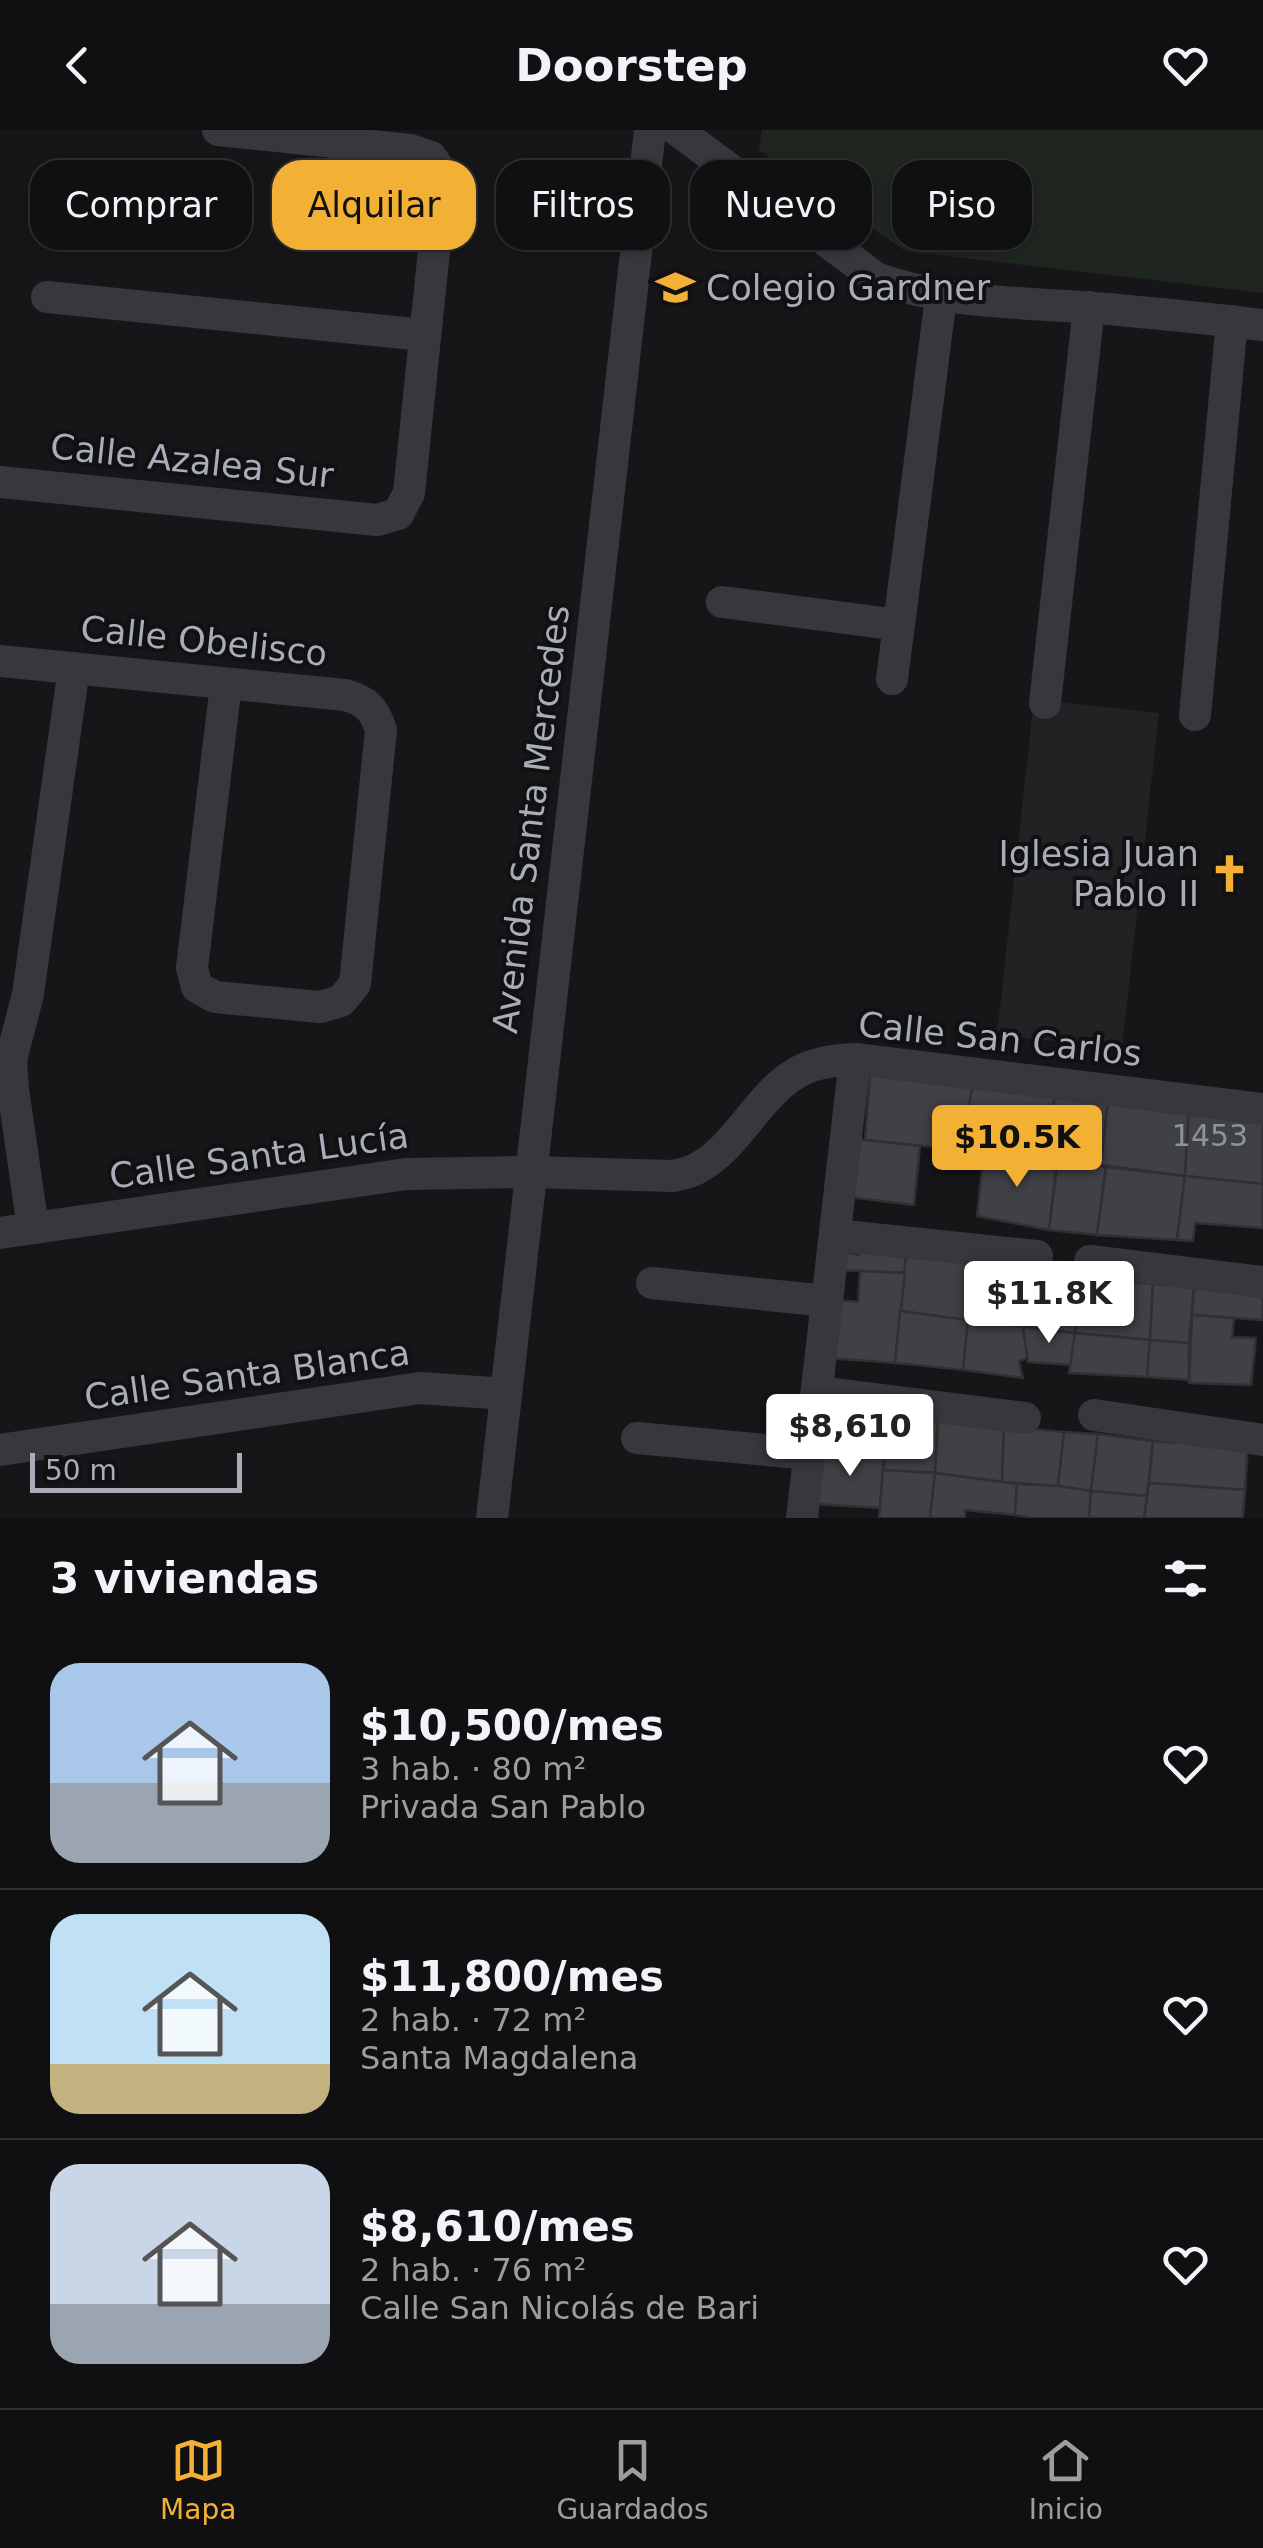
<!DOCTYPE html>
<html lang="es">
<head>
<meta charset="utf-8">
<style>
	body { margin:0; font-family:"DejaVu Sans",sans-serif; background:#19191b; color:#f1f3f6; height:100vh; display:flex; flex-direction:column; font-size:38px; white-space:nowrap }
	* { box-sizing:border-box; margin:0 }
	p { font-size:32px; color:#9c9d9f }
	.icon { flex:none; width:55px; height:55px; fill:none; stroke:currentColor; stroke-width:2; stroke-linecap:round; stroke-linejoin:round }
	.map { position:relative; height:1388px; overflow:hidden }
	.side { display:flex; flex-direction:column; background:#101012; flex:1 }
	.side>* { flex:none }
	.hud { position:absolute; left:30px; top:30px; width:1205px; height:90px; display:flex; gap:20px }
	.scale { position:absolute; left:30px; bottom:25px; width:212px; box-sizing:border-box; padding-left:10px; border:5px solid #a8adb8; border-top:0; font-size:28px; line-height:35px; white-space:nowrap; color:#a8adb8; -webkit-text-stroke:8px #111113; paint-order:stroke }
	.price { position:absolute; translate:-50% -85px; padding:0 22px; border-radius:10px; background:#fff; color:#222; font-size:32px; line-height:65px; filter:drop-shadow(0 2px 5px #0008) }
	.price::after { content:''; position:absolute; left:50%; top:60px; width:30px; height:22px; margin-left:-15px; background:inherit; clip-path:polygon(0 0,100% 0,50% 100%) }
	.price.selected { background:#f2b134; color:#111 }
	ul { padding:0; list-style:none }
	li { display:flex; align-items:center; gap:30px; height:250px; padding:0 50px }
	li+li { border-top:2px solid #303032 }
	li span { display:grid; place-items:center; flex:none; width:280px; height:200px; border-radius:30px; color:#555 }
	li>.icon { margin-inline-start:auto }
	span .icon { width:120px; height:120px; fill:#fffc; stroke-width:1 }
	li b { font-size:42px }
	h2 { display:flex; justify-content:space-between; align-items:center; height:120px; padding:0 50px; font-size:42px }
	.chip { padding:0 35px; border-radius:30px; background:#101012; box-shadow:0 2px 8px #0004,0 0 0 2px #303032; font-size:35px; line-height:90px }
	.chip.selected { background:#f2b134; color:#111 }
	header { display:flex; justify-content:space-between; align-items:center; height:130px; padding:0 50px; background:#101012; font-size:45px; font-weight:700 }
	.dock { display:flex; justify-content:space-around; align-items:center; height:140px; border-top:2px solid #303032; background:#101012; font-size:28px; color:#9c9d9f }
	.dock a { display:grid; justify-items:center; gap:5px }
	.dock .selected { color:#f2b134 }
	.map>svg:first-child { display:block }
</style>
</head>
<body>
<header><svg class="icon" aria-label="back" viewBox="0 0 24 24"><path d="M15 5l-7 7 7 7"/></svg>Doorstep<svg class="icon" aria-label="heart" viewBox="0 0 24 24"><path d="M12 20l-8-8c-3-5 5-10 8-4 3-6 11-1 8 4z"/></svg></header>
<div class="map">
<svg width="1263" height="1388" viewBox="0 0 1263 1388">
	<rect width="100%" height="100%" fill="#161618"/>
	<path fill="#222225" d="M1034,569l125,14 -37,335 -125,-13z"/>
	<path fill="#1e261f" d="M762,0h501v163l-358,-42 -146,-101z"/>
	<g fill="#404145" stroke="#303034" stroke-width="2.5">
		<path d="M870,945l102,13 -10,62 -97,-10z"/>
		<path d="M972,958l83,5 -7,66 -86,-9z"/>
		<path d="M1055,963l54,6 -8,66 -53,-6z"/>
		<path d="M1108,969l81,9 -4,68 -84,-11z"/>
		<path d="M1189,978l74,8v68l-78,-8z"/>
		<path d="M856,1009l64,7 -6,59 -65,-8z"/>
		<path d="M984,1022l73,8 -8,70 -72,-14z"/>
		<path d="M1058,1030l48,7 -9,68 -48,-5z"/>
		<path d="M1106,1037l79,9 -8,64 -80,-5z"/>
		<path d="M1185,1046l78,8v44l-68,-5 -2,18 -16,-1z"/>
		<path d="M860,1112l47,6 -2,25 -66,-3 3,-18 17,3z"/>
		<path d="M907,1118l73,7 -3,67 -77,-11z"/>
		<path d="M1008,1130l20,1 -5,66 -46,-5 2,-57 28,4z"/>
		<path d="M1028,1131l51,2 -4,70 -52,-6z"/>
		<path d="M860,1141l45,2 -10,90 -66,-5 6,-58 23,2z"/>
		<path d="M1079,1148l74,6 -3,56 -75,-7z"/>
		<path d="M1153,1154l41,3 -5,56 -39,-3z"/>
		<path d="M1194,1157l69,4v29l-71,-5z"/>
		<path d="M900,1181l68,9 -5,50 -68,-7z"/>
		<path d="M1192,1185l42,3 -2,19 24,1 -5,47 -62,-2z"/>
		<path d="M968,1190l55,7 5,31 -9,3 4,17 -60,-8z"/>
		<path d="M1023,1197l52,6 -4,32 -43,-3z"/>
		<path d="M1075,1203l75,7 -3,37 -78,-4z"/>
		<path d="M1150,1210l39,3v37l-42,-3z"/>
		<path d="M831,1269l59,7 -6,47 -55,-4 2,-17 15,-17 -17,-3z"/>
		<path d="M890,1276l49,5 -4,62 -52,-3z"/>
		<path d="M938,1289l66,7 -2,56 -67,-9z"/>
		<path d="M1004,1296l60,6 -6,54 -56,-4z"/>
		<path d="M1064,1302l34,2 -7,57 -33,-5z"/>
		<path d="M1174,1302l74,12 -3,46 -96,-7 4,-42 21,2z"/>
		<path d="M1098,1304l55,7 -6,55 -56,-5z"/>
		<path d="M822,1319l62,4 -4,55 -64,-4z"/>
		<path d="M883,1340l52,3 -5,45h-51z"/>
		<path d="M935,1343l82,11 -2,31 -50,-5v8h-35z"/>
		<path d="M1149,1353l96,7 -2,28h-99z"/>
		<path d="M1017,1354l41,2 33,5 -2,27h-56l-18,-3z"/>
		<path d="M1091,1361l56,5 -3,22h-55z"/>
	</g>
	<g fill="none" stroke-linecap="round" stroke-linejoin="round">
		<g stroke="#37383d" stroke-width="32">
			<path d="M677,0l199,148c65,24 135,24 204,29 61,4 122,11 183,18"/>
			<path d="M47,167l377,38"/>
			<path d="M0,352l377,38 21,-6 11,-21 33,-320 -11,-16 -21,-7 -192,-20"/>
			<path d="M722,472l177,23"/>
			<path d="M0,531l345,34c22,6 29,14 36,35l-26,254 -14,17 -21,6 -105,-10 -18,-10 -5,-19 34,-284"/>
			<path d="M892,549l49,-382"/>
			<path d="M1045,573l44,-396"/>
			<path d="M1195,585l37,-394"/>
			<path d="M33,1098l-20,-139 -2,-29 17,-66 46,-326"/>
			<path d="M0,1103l406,-59 125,-2 142,4c7,-2 16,-3 23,-7 43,-22 62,-76 104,-98 17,-9 36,-11 55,-12l408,50"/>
			<path d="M835,1105l202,21"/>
			<path d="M1090,1131l173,21"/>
			<path d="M652,1153l175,18"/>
			<path d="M817,1262l208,26"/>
			<path d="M1094,1285l169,25"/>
			<path d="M637,1308l173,16"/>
			<path d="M0,1320l420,-62 86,6"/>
			<path d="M492,1388l158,-1388"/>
			<path d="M802,1388l53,-459"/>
		</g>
	</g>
	<defs>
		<symbol id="school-bare" viewBox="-9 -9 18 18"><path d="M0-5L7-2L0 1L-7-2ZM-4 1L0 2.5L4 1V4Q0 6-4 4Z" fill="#f2b134" stroke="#111113" stroke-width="2.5" paint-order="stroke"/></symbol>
		<symbol id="church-bare" viewBox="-9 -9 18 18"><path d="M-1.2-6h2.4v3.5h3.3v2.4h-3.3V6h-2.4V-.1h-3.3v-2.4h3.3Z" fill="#f2b134" stroke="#111113" stroke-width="2.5" paint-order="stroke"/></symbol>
	</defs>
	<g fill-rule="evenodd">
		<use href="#school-bare" x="648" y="130" width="55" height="55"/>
		<use href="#church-bare" x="1202" y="716" width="55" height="55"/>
	</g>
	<g text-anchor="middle" stroke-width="8" stroke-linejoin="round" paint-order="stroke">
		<g font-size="30" fill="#8e929b">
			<text x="1210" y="1016">1453</text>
		</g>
		<g font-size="35" fill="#a8adb8" stroke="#111113" text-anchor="start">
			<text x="706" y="170">Colegio Gardner</text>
			<text x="1199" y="736" text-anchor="end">Iglesia Juan<tspan x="1199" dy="40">Pablo II</tspan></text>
		</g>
		<g font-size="35" fill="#a8adb8" stroke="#111113">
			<text transform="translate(192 331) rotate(6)" y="12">Calle Azalea Sur</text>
			<text transform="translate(204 511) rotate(6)" y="12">Calle Obelisco</text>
			<text transform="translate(531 689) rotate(-83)" y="12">Avenida Santa Mercedes</text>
			<text transform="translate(1000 909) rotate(6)" y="12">Calle San Carlos</text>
			<text transform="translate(259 1026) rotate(-8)" y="12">Calle Santa Lucía</text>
			<text transform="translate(247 1245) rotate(-8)" y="12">Calle Santa Blanca</text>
		</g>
	</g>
</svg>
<div class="scale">50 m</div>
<b class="price selected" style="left:1017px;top:1060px">$10.5K</b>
<b class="price" style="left:1049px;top:1216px">$11.8K</b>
<b class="price" style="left:850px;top:1349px">$8,610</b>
<div class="hud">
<a class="chip">Comprar</a>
<a class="chip selected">Alquilar</a>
<a class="chip">Filtros</a>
<a class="chip">Nuevo</a>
<a class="chip">Piso</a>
</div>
</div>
<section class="side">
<h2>3 viviendas<svg class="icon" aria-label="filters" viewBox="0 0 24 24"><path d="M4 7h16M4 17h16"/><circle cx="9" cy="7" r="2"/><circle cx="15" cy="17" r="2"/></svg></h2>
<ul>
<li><span style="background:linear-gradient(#a9c7e8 60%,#9aa5b1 0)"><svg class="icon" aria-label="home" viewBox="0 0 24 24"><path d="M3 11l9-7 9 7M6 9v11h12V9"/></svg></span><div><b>$10,500/mes</b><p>3 hab. · 80 m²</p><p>Privada San Pablo</p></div><svg class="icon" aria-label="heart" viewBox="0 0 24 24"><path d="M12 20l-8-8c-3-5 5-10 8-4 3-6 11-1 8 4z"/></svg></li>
<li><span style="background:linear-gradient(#bfe0f5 75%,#c2b280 0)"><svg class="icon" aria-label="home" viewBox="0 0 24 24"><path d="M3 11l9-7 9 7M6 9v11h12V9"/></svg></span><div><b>$11,800/mes</b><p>2 hab. · 72 m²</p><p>Santa Magdalena</p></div><svg class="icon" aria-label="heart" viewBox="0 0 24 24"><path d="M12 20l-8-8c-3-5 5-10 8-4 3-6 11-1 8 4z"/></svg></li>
<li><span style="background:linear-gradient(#c9d6e8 70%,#9aa5b1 0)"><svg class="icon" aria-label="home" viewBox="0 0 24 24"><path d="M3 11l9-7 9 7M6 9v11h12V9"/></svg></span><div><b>$8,610/mes</b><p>2 hab. · 76 m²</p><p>Calle San Nicolás de Bari</p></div><svg class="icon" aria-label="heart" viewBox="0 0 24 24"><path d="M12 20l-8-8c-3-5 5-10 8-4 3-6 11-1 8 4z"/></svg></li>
</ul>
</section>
<nav class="dock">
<a class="selected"><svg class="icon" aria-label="map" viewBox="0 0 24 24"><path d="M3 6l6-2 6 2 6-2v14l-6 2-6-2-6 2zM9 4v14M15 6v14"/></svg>Mapa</a>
<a><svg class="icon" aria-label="saved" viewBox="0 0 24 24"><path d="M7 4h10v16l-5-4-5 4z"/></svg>Guardados</a>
<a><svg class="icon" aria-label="home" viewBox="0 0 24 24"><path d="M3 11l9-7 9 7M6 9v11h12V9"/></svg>Inicio</a>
</nav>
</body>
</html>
